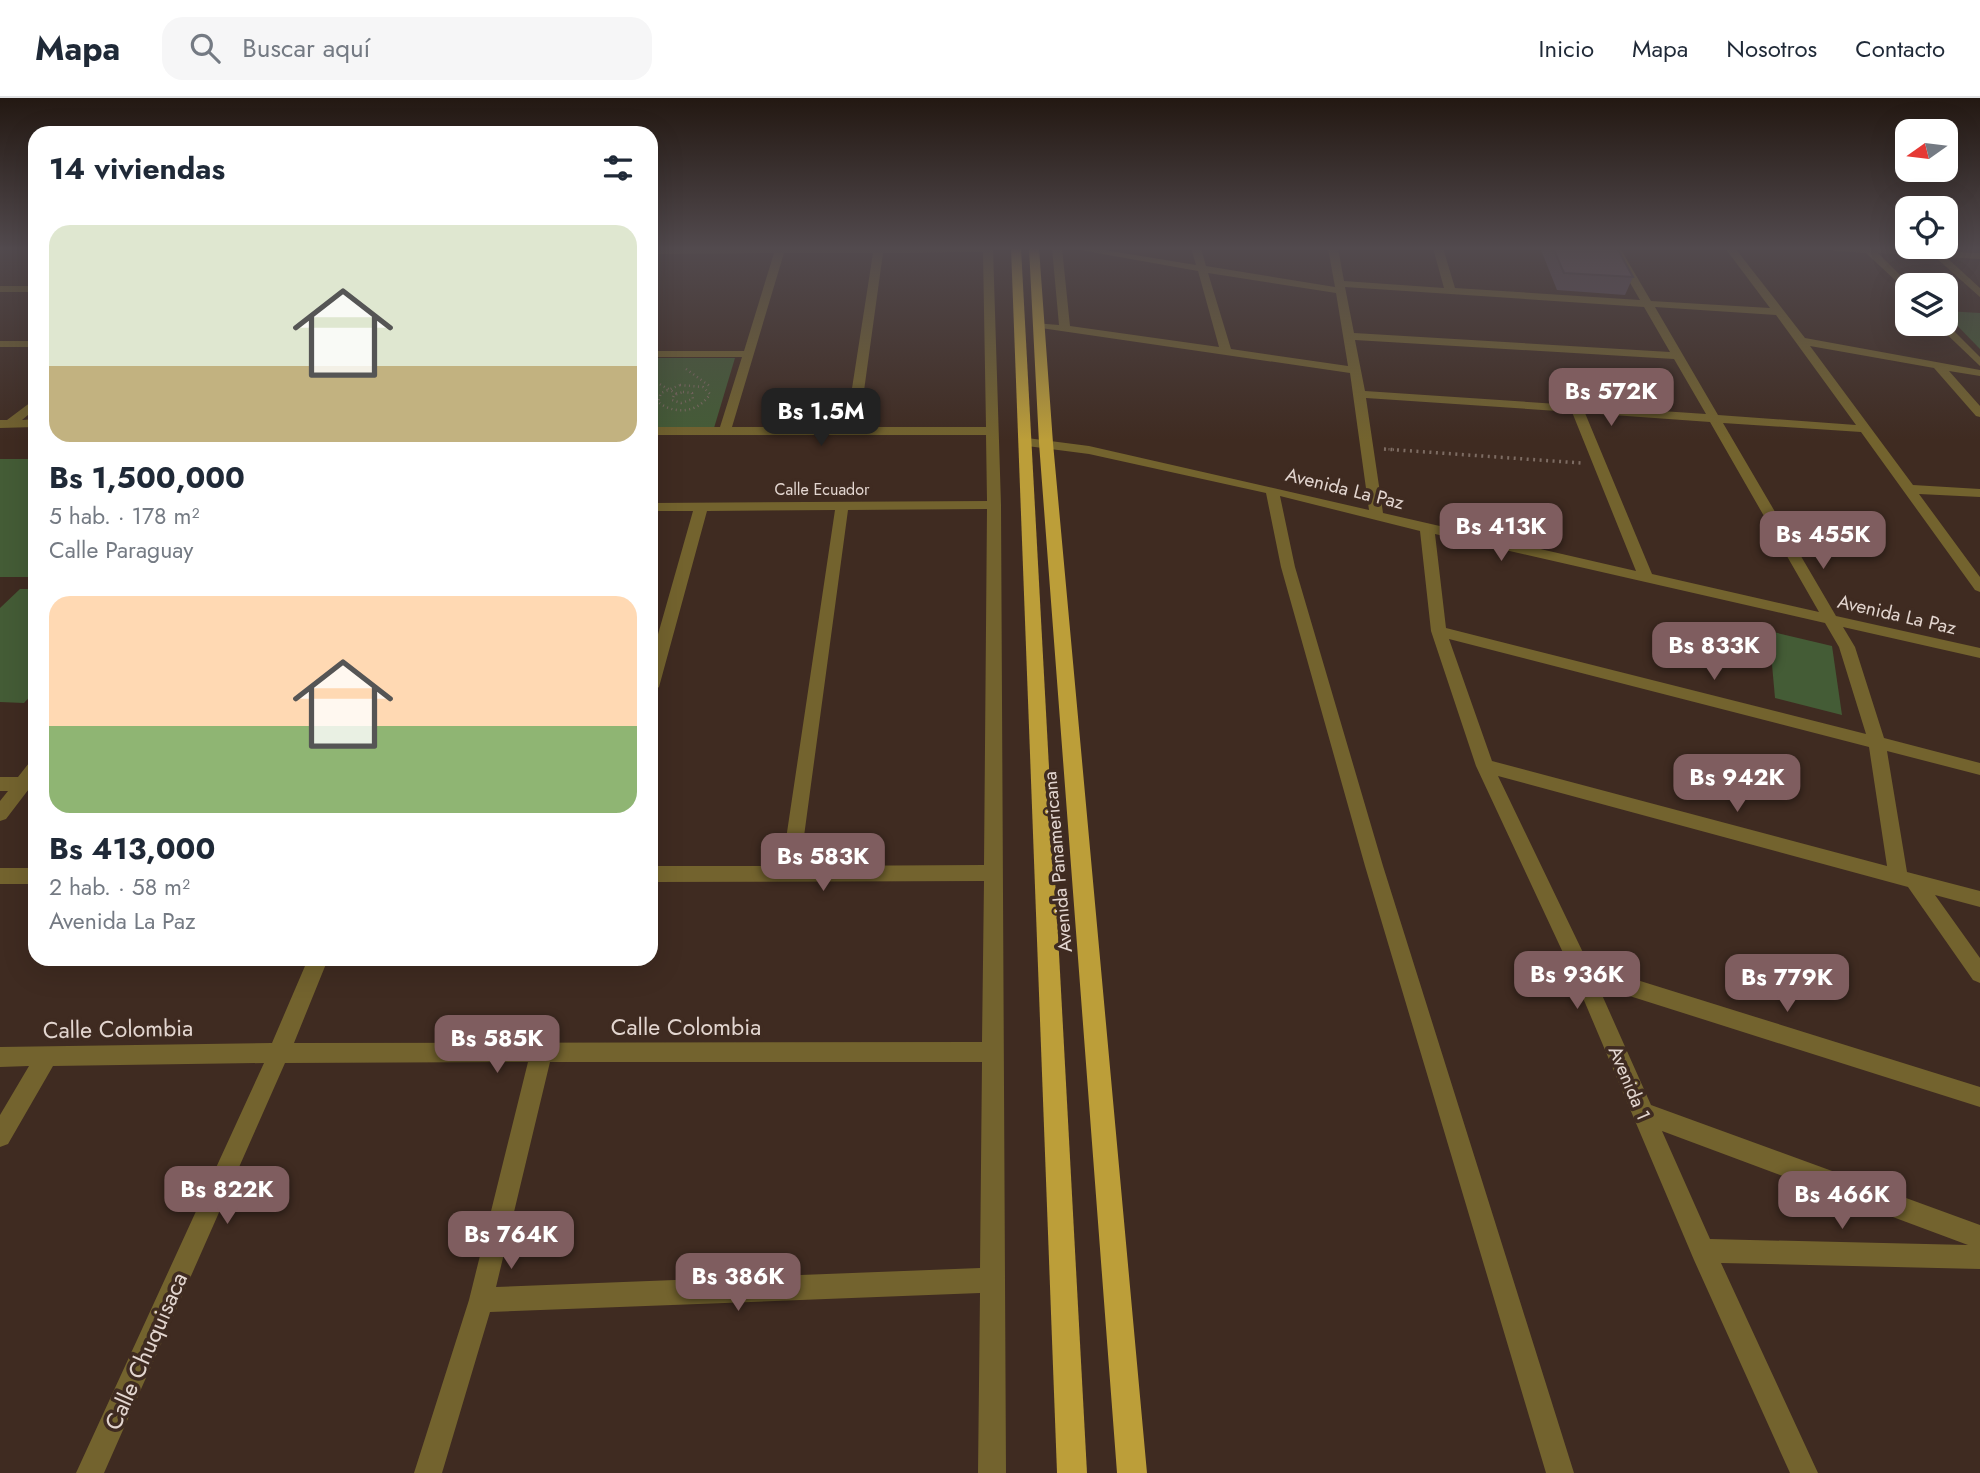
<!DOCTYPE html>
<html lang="es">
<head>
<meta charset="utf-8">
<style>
	body { margin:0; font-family:Jost,sans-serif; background:#f6f6f7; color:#1f2937; height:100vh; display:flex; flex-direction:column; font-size:26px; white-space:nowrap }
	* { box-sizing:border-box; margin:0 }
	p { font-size:23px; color:#747a83 }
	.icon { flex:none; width:38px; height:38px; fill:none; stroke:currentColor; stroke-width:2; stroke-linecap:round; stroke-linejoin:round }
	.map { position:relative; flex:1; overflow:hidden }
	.panel { position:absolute; left:28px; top:28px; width:630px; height:840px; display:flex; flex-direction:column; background:#fff; border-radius:21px; box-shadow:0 7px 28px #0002 }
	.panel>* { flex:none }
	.needle { width:46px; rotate:256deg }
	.buttons { position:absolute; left:1895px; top:21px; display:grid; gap:14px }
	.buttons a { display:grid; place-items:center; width:63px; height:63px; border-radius:14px; background:#fff; box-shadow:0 7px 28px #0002; font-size:35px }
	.price { position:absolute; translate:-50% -60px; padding:0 16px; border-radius:14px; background:#7f5d5f; color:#fff; font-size:23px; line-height:46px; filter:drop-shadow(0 2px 4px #0008) }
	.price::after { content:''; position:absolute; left:50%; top:42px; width:21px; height:16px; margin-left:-10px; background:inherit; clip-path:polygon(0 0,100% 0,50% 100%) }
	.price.on { background:#222; color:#fff }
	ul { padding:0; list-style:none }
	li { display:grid; align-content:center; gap:14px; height:371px; padding:0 21px }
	li span { display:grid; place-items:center; height:217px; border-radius:21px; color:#555 }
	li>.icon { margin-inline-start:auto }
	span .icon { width:126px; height:126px; fill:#fffc; stroke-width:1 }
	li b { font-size:30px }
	h2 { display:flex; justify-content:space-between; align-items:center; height:84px; padding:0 21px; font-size:30px }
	header { display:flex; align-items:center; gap:42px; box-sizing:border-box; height:98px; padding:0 35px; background:#fff; border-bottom:2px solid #e0e1e3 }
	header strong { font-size:33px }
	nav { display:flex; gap:38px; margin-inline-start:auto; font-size:24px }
	.search { width:490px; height:63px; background:#f6f6f7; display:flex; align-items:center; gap:18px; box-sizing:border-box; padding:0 24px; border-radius:21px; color:#747a83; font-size:26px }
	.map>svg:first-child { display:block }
</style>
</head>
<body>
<header>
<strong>Mapa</strong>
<div class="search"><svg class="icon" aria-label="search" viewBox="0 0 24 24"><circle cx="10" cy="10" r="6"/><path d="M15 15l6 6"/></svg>Buscar aquí</div>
<nav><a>Inicio</a><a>Mapa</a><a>Nosotros</a><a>Contacto</a></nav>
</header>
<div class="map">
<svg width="1980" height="1375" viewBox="0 0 1980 1375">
	<rect width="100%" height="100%" fill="#3f2b21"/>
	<g fill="#445c36">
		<path d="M1946,213l34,2v36l-34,-35z"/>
		<path d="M651,260h84l-21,70 -63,-1z"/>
		<rect x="0" y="361" width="35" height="118"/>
		<path d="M20,491h15v102l-11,12 -24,-1v-94z"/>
		<path d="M1769,533l63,15 10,69 -67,-17z"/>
	</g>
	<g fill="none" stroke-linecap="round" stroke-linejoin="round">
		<g stroke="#7d6c63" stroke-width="2.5" stroke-dasharray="1 3.5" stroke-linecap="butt">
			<path d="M686,271l25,18"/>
			<path d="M656,284l21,12"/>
			<path d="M680,287l23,2 7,7c-12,19 -35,21 -52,8l3,-9z"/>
			<path d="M683,294l9,1 1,6 -12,4 -9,-3 2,-5z"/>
			<path d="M1384,351l15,1"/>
		</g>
		<path stroke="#7d6c63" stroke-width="3.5" stroke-dasharray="2 4.5" stroke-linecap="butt" d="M1384,351l197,14"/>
		<g fill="#73632e" fill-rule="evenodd">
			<path d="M651,150h342l8,257 5,968h-28l2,-180 -490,19 -48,161h-28l55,-173 59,-238 -243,1 -181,410h-28l188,-410 -211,3 -45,78 -8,3v-32l29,-49 -29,1v-20l272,-4 36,-84h20l-34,84 688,-1 2,-161 -333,1v-16h131l53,-356 -128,1 -48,176 -8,6v-34l42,-148h-42v-8l336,-2 -1,-66h-335v-8h69l22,-70h-91v-6h93l30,-98 -123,1zM983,154l3,175h-127l24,-174zM784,155h89l-27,174h-114zM987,411l-3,356 -184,1 48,-356zM550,964h432l-2,206 -484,19z"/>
			<path d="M1052,150h10l8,78 149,21 -21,-76 -129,-23h23l104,17 -5,-17h10l5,18 129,21 -7,-39h10l6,33 100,7 -11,-40h10l12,40 185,12 -30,-52h10l31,53 119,7 -45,-60h10l70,90 175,32v6l-31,-5 31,35v11l-4,-1 -42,-48 -124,-22 103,139 67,4v8l-61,-3 61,83v15l-5,-2 -114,-158 -138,-9 113,193 144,32v10l-137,-31 12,20 29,91 96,25v12l-93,-24 20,121 73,19v16l-45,-12 45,63v25l-7,-3 -65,-93 -410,-111 91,189 391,122v20l-382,-121 53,119 329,120v44l-259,-6 97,210h-28l-96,-213 -122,-288 -96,-206 -45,-135 -11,-100 -140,-35 15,71 88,299 191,607h-28l-181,-607 -84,-299 -15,-74 -177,-39 -62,-8 -6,-4 6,-4 62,8 280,64 -19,-137 -316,-46v-4l25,2zM1208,175l128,20 12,73 -117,-17zM1345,189l299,20 26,45 -316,-19zM1655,209l121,8 80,110 -138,-10zM1355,242l319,19 32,55 -341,-23zM1366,300l206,14 64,159 -253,-58zM1585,315l125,9 109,190 -167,-38zM1435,436l390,89 14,24 27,87 -420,-106zM1449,541l420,108 18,119 -395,-105zM1662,1033l306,114 -258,-6z"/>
			<path d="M1829,150l151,5v6l-34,-2 34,31v9l-46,-41 -56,-3 32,32h-2v7l-42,-39 -32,-2z"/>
			<rect x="0" y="188" width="35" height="6"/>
			<path d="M1946,225l34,34v9l-44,-42z"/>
			<rect x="0" y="243" width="35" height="6"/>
			<path d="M35,301v10l-13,11 13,-1v8l-35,1v-8h7z"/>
			<path d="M35,664v19l-29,38 -6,2v-20l8,-10h-8v-14h18l11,-14z"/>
			<rect x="0" y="770" width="35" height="16"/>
		</g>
		<g fill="#bc9e39" fill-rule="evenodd">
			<path d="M1011,150h10l66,1225h-30z"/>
			<path d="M1029,150h10l14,195 94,1030h-30l-78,-1030z"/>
		</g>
	</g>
	<path fill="#5f4f5d" d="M1542,150h75l16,29 -8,18 -68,-5 -16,-40z"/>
	<path fill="#6e5c6c" stroke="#4d404c" stroke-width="2" d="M1553,150h64l16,29 -69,-4z"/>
	<linearGradient id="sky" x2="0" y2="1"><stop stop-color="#231812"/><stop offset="0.44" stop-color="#524a4e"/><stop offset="1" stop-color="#524a4e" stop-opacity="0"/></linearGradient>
	<rect width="1980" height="342" fill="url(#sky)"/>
	<g text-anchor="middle" stroke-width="7" stroke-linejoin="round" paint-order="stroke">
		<g font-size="16" fill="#e3d6d0" stroke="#3f2b21">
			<text x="822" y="397">Calle Ecuador</text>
		</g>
		<g font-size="19" fill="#e3d6d0" stroke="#3f2b21">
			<text transform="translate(1345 390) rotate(14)" y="7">Avenida La Paz</text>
			<text transform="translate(1897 516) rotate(13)" y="7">Avenida La Paz</text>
			<text transform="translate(1057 764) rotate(-95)" y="7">Avenida Panamericana</text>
			<text transform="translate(1630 985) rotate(67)" y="7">Avenida 1</text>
		</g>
		<g font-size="23" fill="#e3d6d0" stroke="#3f2b21">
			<text x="686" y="937">Calle Colombia</text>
			<text transform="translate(118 931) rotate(-1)" y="8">Calle Colombia</text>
			<text transform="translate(146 1253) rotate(-66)" y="8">Calle Chuquisaca</text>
		</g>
	</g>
</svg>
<div class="buttons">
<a><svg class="needle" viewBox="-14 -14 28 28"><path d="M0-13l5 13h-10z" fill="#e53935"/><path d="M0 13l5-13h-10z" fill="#747a83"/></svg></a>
<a><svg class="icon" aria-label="locate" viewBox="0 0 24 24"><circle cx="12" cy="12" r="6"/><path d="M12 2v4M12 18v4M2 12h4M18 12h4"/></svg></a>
<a><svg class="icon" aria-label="layers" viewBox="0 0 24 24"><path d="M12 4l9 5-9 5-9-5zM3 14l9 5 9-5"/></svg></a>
</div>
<b class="price" style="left:1611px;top:330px">Bs 572K</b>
<b class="price on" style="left:821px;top:350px">Bs 1.5M</b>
<b class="price" style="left:1501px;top:465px">Bs 413K</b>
<b class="price" style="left:1823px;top:473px">Bs 455K</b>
<b class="price" style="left:1714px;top:584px">Bs 833K</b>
<b class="price" style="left:1737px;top:716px">Bs 942K</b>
<b class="price" style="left:823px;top:795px">Bs 583K</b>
<b class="price" style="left:1577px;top:913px">Bs 936K</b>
<b class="price" style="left:1787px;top:916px">Bs 779K</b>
<b class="price" style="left:497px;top:977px">Bs 585K</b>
<b class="price" style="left:227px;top:1128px">Bs 822K</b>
<b class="price" style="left:1842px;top:1133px">Bs 466K</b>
<b class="price" style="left:511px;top:1173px">Bs 764K</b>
<b class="price" style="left:738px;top:1215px">Bs 386K</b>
<section class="panel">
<h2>14 viviendas<svg class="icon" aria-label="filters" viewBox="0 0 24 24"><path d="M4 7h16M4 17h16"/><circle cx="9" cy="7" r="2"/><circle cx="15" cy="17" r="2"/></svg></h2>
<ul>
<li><span style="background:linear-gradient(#dfe7d0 65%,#c2b280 0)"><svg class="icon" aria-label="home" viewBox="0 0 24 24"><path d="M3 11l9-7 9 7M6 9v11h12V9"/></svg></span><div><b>Bs 1,500,000</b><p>5 hab. · 178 m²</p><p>Calle Paraguay</p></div></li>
<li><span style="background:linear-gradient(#ffd9b3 60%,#8fb573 0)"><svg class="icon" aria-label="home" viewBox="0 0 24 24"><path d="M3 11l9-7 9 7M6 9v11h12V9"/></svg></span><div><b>Bs 413,000</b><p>2 hab. · 58 m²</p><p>Avenida La Paz</p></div></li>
</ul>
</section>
</div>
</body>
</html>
